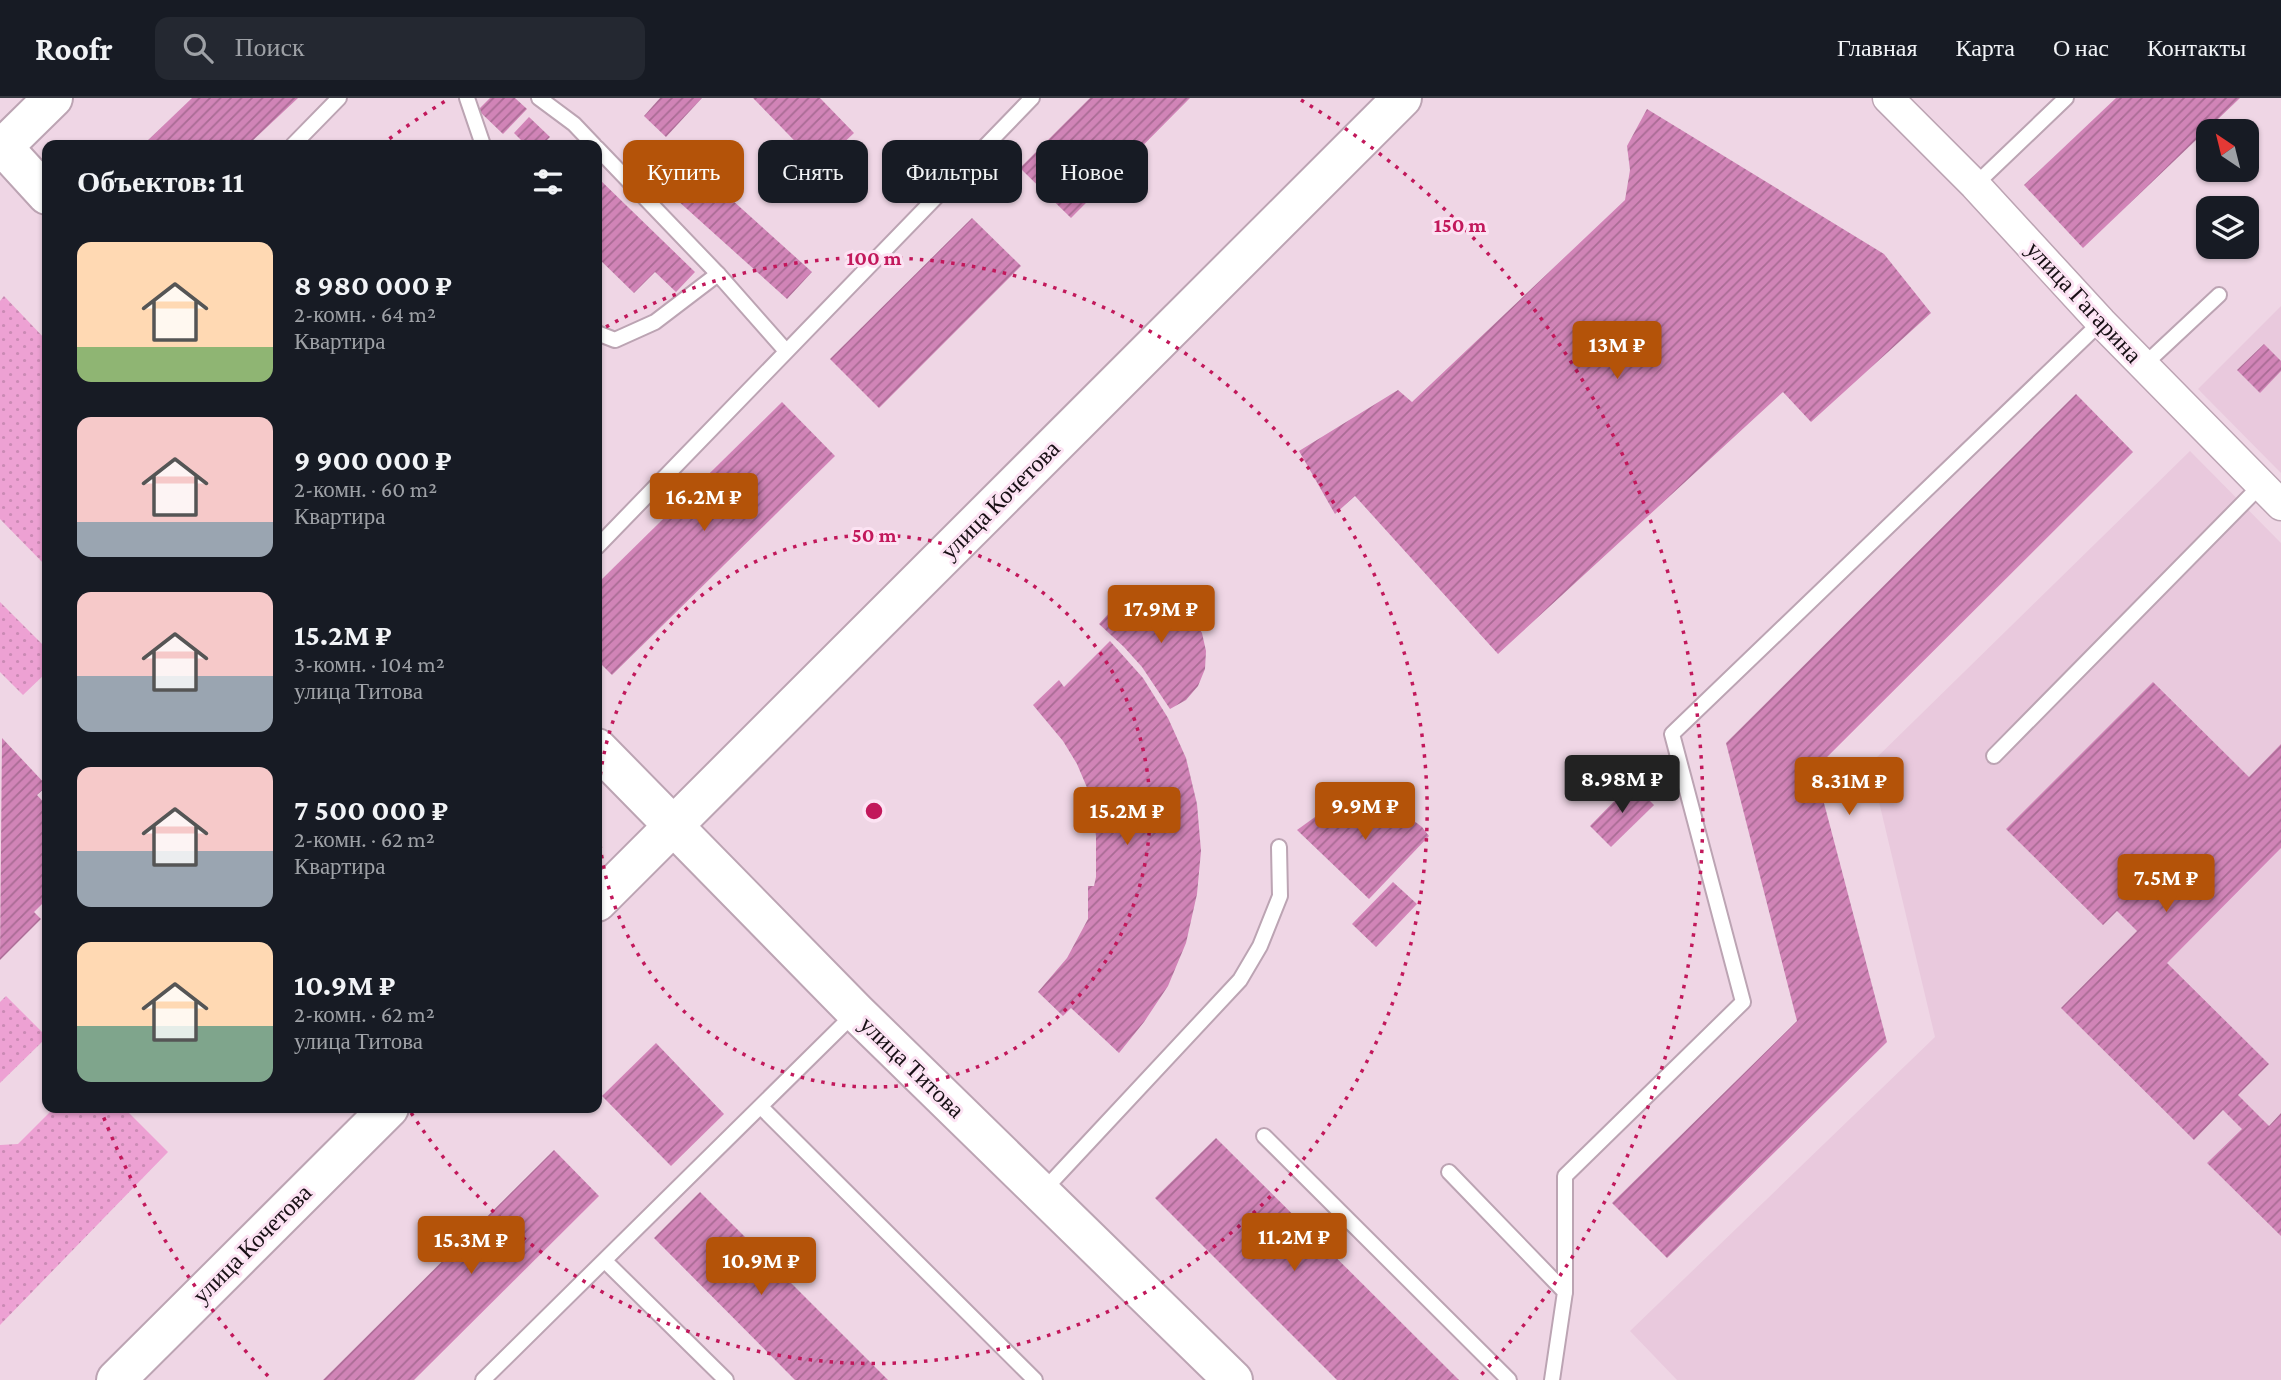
<!DOCTYPE html>
<html lang="ru">
<head>
<meta charset="utf-8">
<style>
	body { margin:0; font-family:"Crimson Pro",serif; background:#242831; color:#f1f3f6; height:100vh; display:flex; flex-direction:column; font-size:26px; white-space:nowrap }
	* { box-sizing:border-box; margin:0 }
	p { font-size:23px; color:#9ea1a6 }
	.icon { flex:none; width:38px; height:38px; fill:none; stroke:currentColor; stroke-width:2; stroke-linecap:round; stroke-linejoin:round }
	.map { position:relative; flex:1; overflow:hidden }
	.details { position:absolute; left:42px; top:42px; width:560px; height:973px; display:flex; flex-direction:column; background:#171b24; border-radius:14px; box-shadow:0 2px 5px #0004 }
	.details>* { flex:none }
	.guide { position:absolute; left:623px; top:42px; width:665px; height:63px; display:flex; gap:14px }
	.needle { width:46px; rotate:325deg }
	.fabs { position:absolute; left:2196px; top:21px; display:grid; gap:14px }
	.fabs a { display:grid; place-items:center; width:63px; height:63px; border-radius:14px; background:#171b24; box-shadow:0 2px 5px #0004; font-size:35px }
	.price { position:absolute; translate:-50% -60px; padding:0 16px; border-radius:7px; background:#b45309; color:#fff; font-size:23px; line-height:46px; filter:drop-shadow(0 2px 4px #0008) }
	.price::after { content:''; position:absolute; left:50%; top:42px; width:21px; height:16px; margin-left:-10px; background:inherit; clip-path:polygon(0 0,100% 0,50% 100%) }
	.price.on { background:#222; color:#fff }
	ul { padding:0; list-style:none }
	li { display:flex; align-items:center; gap:21px; height:175px; padding:0 35px }
	li span { display:grid; place-items:center; flex:none; width:196px; height:140px; border-radius:14px; color:#555 }
	li>.icon { margin-inline-start:auto }
	span .icon { width:84px; height:84px; fill:#fffc; stroke-width:1 }
	li b { font-size:30px }
	h2 { display:flex; justify-content:space-between; align-items:center; height:84px; padding:0 35px; font-size:30px }
	.pill { padding:0 24px; border-radius:14px; background:#171b24; box-shadow:0 2px 5px #0004; font-size:24px; line-height:63px }
	.pill.on { background:#b45309; color:#fff }
	header { display:flex; align-items:center; gap:42px; box-sizing:border-box; height:98px; padding:0 35px; background:#171b24; border-bottom:2px solid #363941 }
	header strong { font-size:33px }
	nav { display:flex; gap:38px; margin-inline-start:auto; font-size:24px }
	.search { width:490px; height:63px; background:#242831; display:flex; align-items:center; gap:18px; box-sizing:border-box; padding:0 24px; border-radius:14px; color:#9ea1a6; font-size:26px }
	.map>svg:first-child { display:block }
</style>
</head>
<body>
<header>
<strong>Roofr</strong>
<div class="search"><svg class="icon" aria-label="search" viewBox="0 0 24 24"><circle cx="10" cy="10" r="6"/><path d="M15 15l6 6"/></svg>Поиск</div>
<nav><a>Главная</a><a>Карта</a><a>О нас</a><a>Контакты</a></nav>
</header>
<div class="map">
<svg width="2281" height="1282" viewBox="0 0 2281 1282">
	<defs>
		<pattern id="grass-dots" width="8" height="8" patternUnits="userSpaceOnUse" patternTransform="scale(1.75)"><rect width="8" height="8" fill="#eda1d3"/><path d="M2 2h.1M6 6h.1" fill="none" stroke="#ca8ab4" stroke-width="1.8" stroke-linecap="round"/></pattern>
		<pattern id="building-hatch" width="6" height="6" patternUnits="userSpaceOnUse" patternTransform="scale(1.75)"><rect width="6" height="6" fill="#d184b7"/><path d="M-1 1l2-2M0 6l6-6M5 7l2-2" fill="none" stroke="#a96b94"/></pattern>
	</defs>
	<rect width="100%" height="100%" fill="#efd6e5"/>
	<g fill="#e9c9dd">
		<path d="M2281,208v167l-83,-84z"/>
		<path d="M2190,353l91,92v837h-604l-47,-49 305,-294 -65,-273z"/>
	</g>
	<g fill="url(#grass-dots)">
		<path d="M4,198l43,45v226l-47,-48v-218z"/>
		<path d="M0,504l47,47v23l-24,23 -23,-23z"/>
		<path d="M6,898l41,41 -47,46v-81z"/>
		<path d="M54,1010h70l44,44 -168,173v-180l18,-1z"/>
	</g>
	<g fill="url(#building-hatch)">
		<path d="M192,0h106l-50,47h-105z"/>
		<path d="M490,0h25l12,11 -24,25 -25,-24z"/>
		<path d="M660,0h42l-36,39 -22,-21z"/>
		<path d="M753,0h67l34,35 -35,33z"/>
		<path d="M1090,0h100l-119,120 -51,-50z"/>
		<path d="M2116,0h124l-157,150 -59,-63z"/>
		<path d="M1647,11l237,145 47,59 -120,109 -28,-30 -285,262 -143,-158 -20,18 -36,-63 99,-61 14,12 213,-202 5,-30 -3,-24z"/>
		<path d="M529,19l21,20 -8,8h-16l-12,-12z"/>
		<path d="M691,65l121,109 -25,27 -120,-108z"/>
		<path d="M597,79l98,95 -19,20 -21,-20 -21,21 -37,-36z"/>
		<path d="M972,120l49,48 -142,142 -49,-49z"/>
		<path d="M2264,246l17,17v10l-21,22 -23,-23z"/>
		<path d="M2076,296l57,58 -318,317 72,273 -220,216 -55,-55 185,-182 -71,-278z"/>
		<path d="M782,304l53,54 -223,219 -15,-15v-76z"/>
		<path d="M1144,499l18,2 17,7 14,12 9,15 4,18 -1,18 -7,17 -12,14 -16,9 -28,-42 -18,-20 -25,-23 12,-13 15,-10z"/>
		<path d="M1110,543l33,37 25,40 18,40 11,46 4,47 -4,43 -11,49 -18,43 -24,36 -25,31 -48,-45 -8,8 -25,-24 29,-34 21,-39v-33h6l2,-9v-41l-5,-39 -14,-33 -14,-23 -30,-36 26,-25 5,7z"/>
		<path d="M2153,584l96,95 32,-33v104l-114,115 102,101 -31,31 31,31 12,-13v123l-74,-73 35,-34 -19,-19 -29,30 -133,-132 76,-77 -20,-20 -14,14 -97,-96z"/>
		<path d="M2,640l45,48 -10,9 10,11v93l-13,13 7,7 -41,41z"/>
		<path d="M1632,685l22,22 -43,42 -21,-21z"/>
		<path d="M1364,704l21,4 20,8 17,13 7,9 -60,63 -72,-69 25,-18 21,-7z"/>
		<path d="M1393,784l24,22 -41,43 -24,-23z"/>
		<path d="M656,945l68,71 -53,52 -69,-70z"/>
		<path d="M1216,1040l243,242h-122l-182,-182z"/>
		<path d="M554,1052l45,46 -185,184h-91z"/>
		<path d="M700,1094l188,188h-93l-141,-142z"/>
	</g>
	<g fill="none" stroke-linecap="round" stroke-linejoin="round">
		<defs>
			<g id="lane">
				<path d="M467,0l16,47"/>
				<path d="M539,0l35,26 20,21"/>
				<path d="M293,47l46,-47"/>
				<path d="M597,50l121,126 68,77"/>
				<path d="M1975,87l91,-87"/>
				<path d="M597,235l18,7 40,-18 63,-48"/>
				<path d="M2144,267l75,-70"/>
				<path d="M597,449l435,-449"/>
				<path d="M1994,658l267,-271"/>
				<path d="M761,1009l274,273"/>
				<path d="M1264,1038l245,244"/>
				<path d="M1449,1074l116,120 -13,88"/>
				<path d="M1043,1093l197,-211 20,-34 20,-50 -1,-49"/>
				<path d="M605,1163l121,119"/>
				<path d="M1565,1194v-116l178,-174 -71,-268 429,-412"/>
				<path d="M483,1282l372,-367"/>
			</g>
			<path id="street" d="M1888,0l87,87 126,137 180,183"/>
			<g id="secondary">
				<path d="M3,49l44,48"/>
				<path d="M0,52l53,-52"/>
				<path d="M597,650l259,264 377,368"/>
				<path d="M597,804l805,-804"/>
				<path d="M116,1282l273,-272"/>
			</g>
		</defs>
		<use href="#lane" stroke="#bca4b3" stroke-width="18"/>
		<use href="#street" stroke="#bca4b3" stroke-width="33"/>
		<use href="#secondary" stroke="#bca4b3" stroke-width="42"/>
		<use href="#lane" stroke="#fff" stroke-width="14"/>
		<use href="#street" stroke="#fff" stroke-width="30"/>
		<use href="#secondary" stroke="#fff" stroke-width="38"/>
	</g>
	<g fill="none" stroke="#c2185b" stroke-width="3.5" stroke-dasharray="3.5 7">
		<circle cx="874" cy="713" r="276"/>
		<path d="M597 234A553 553 0 1 1 408 1010"/>
		<path d="M268 1278A829 829 0 0 1 100 1010M47 771A829 829 0 0 1 47 655M381 47A829 829 0 0 1 447 2M1301 2A829 829 0 0 1 1480 1278"/>
	</g>
	<g text-anchor="middle" stroke-width="6" stroke-linejoin="round" paint-order="stroke">
		<g font-size="24" fill="#181015" stroke="#fce3f3">
			<text transform="translate(2084 204) rotate(47)" y="8">улица Гагарина</text>
			<text transform="translate(1000 402) rotate(-45)" y="8">улица Кочетова</text>
			<text transform="translate(912 969) rotate(44)" y="8">улица Титова</text>
			<text transform="translate(252 1146) rotate(-45)" y="8">улица Кочетова</text>
		</g>
	</g>
	<circle cx="874" cy="713" r="10" fill="#c2185b" stroke="#fce3f3" stroke-width="3.5"/>
	<g font-size="21" text-anchor="middle" font-weight="bold" fill="#c2185b" stroke="#fce3f3" stroke-width="6" stroke-linejoin="round" paint-order="stroke">
		<text x="1460" y="134">150 m</text>
		<text x="874" y="167">100 m</text>
		<text x="874" y="444">50 m</text>
	</g>
</svg>
<div class="fabs">
<a><svg class="needle" viewBox="-14 -14 28 28"><path d="M0-13l5 13h-10z" fill="#e53935"/><path d="M0 13l5-13h-10z" fill="#9ea1a6"/></svg></a>
<a><svg class="icon" aria-label="layers" viewBox="0 0 24 24"><path d="M12 4l9 5-9 5-9-5zM3 14l9 5 9-5"/></svg></a>
</div>
<b class="price" style="left:1617px;top:283px">13M ₽</b>
<b class="price" style="left:704px;top:435px">16.2M ₽</b>
<b class="price" style="left:1161px;top:547px">17.9M ₽</b>
<b class="price on" style="left:1622px;top:717px">8.98M ₽</b>
<b class="price" style="left:1849px;top:719px">8.31M ₽</b>
<b class="price" style="left:1365px;top:744px">9.9M ₽</b>
<b class="price" style="left:1127px;top:749px">15.2M ₽</b>
<b class="price" style="left:2166px;top:816px">7.5M ₽</b>
<b class="price" style="left:1294px;top:1175px">11.2M ₽</b>
<b class="price" style="left:471px;top:1178px">15.3M ₽</b>
<b class="price" style="left:761px;top:1199px">10.9M ₽</b>
<div class="guide">
<a class="pill on">Купить</a>
<a class="pill">Снять</a>
<a class="pill">Фильтры</a>
<a class="pill">Новое</a>
</div>
<section class="details">
<h2>Объектов: 11<svg class="icon" aria-label="filters" viewBox="0 0 24 24"><path d="M4 7h16M4 17h16"/><circle cx="9" cy="7" r="2"/><circle cx="15" cy="17" r="2"/></svg></h2>
<ul>
<li><span style="background:linear-gradient(#ffd9b3 75%,#8fb573 0)"><svg class="icon" aria-label="home" viewBox="0 0 24 24"><path d="M3 11l9-7 9 7M6 9v11h12V9"/></svg></span><div><b>8 980 000 ₽</b><p>2-комн. · 64 m²</p><p>Квартира</p></div></li>
<li><span style="background:linear-gradient(#f6c9c9 75%,#9aa5b1 0)"><svg class="icon" aria-label="home" viewBox="0 0 24 24"><path d="M3 11l9-7 9 7M6 9v11h12V9"/></svg></span><div><b>9 900 000 ₽</b><p>2-комн. · 60 m²</p><p>Квартира</p></div></li>
<li><span style="background:linear-gradient(#f6c9c9 60%,#9aa5b1 0)"><svg class="icon" aria-label="home" viewBox="0 0 24 24"><path d="M3 11l9-7 9 7M6 9v11h12V9"/></svg></span><div><b>15.2M ₽</b><p>3-комн. · 104 m²</p><p>улица Титова</p></div></li>
<li><span style="background:linear-gradient(#f6c9c9 60%,#9aa5b1 0)"><svg class="icon" aria-label="home" viewBox="0 0 24 24"><path d="M3 11l9-7 9 7M6 9v11h12V9"/></svg></span><div><b>7 500 000 ₽</b><p>2-комн. · 62 m²</p><p>Квартира</p></div></li>
<li><span style="background:linear-gradient(#ffd9b3 60%,#7fa58c 0)"><svg class="icon" aria-label="home" viewBox="0 0 24 24"><path d="M3 11l9-7 9 7M6 9v11h12V9"/></svg></span><div><b>10.9M ₽</b><p>2-комн. · 62 m²</p><p>улица Титова</p></div></li>
</ul>
</section>
</div>
</body>
</html>
